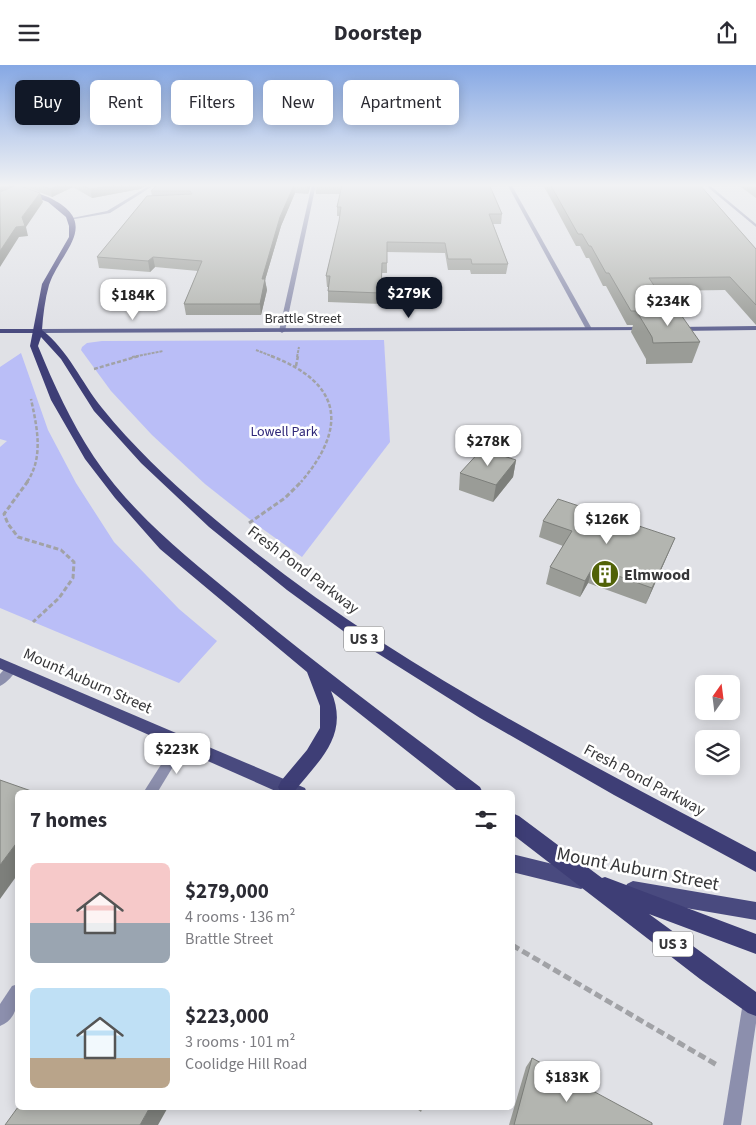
<!DOCTYPE html>
<html lang="en">
<head>
<meta charset="utf-8">
<style>
	body { margin:0; font-family:"Source Sans 3",sans-serif; background:#f2f2f3; color:#2b2b33; height:100vh; display:flex; flex-direction:column; font-size:19px; white-space:nowrap }
	* { box-sizing:border-box; margin:0 }
	p { font-size:16px; color:#7c7c81 }
	.icon { flex:none; width:28px; height:28px; fill:none; stroke:currentColor; stroke-width:2; stroke-linecap:round; stroke-linejoin:round }
	.map { position:relative; flex:1; overflow:hidden }
	.details { position:absolute; left:15px; top:725px; width:500px; height:320px; display:flex; flex-direction:column; background:#fff; border-radius:8px; box-shadow:0 2px 12px #0003 }
	.details>* { flex:none }
	.hud { position:absolute; left:15px; top:15px; width:500px; height:45px; display:flex; gap:10px }
	.needle { width:32px; rotate:14deg }
	.controls { position:absolute; left:695px; top:610px; display:grid; gap:10px }
	.controls a { display:grid; place-items:center; width:45px; height:45px; border-radius:8px; background:#fff; box-shadow:0 2px 12px #0003; font-size:25px }
	.price { position:absolute; translate:-50% -42px; padding:0 11px; border-radius:10px; background:#fff; color:#222; font-size:16px; line-height:32px; filter:drop-shadow(0 1px 2px #0008) }
	.price::after { content:''; position:absolute; left:50%; top:30px; width:15px; height:11px; margin-left:-8px; background:inherit; clip-path:polygon(0 0,100% 0,50% 100%) }
	.price.active { background:#111827; color:#fff }
	ul { padding:0; list-style:none }
	li { display:flex; align-items:center; gap:15px; height:125px; padding:0 15px }
	li span { display:grid; place-items:center; flex:none; width:140px; height:100px; border-radius:8px; color:#555 }
	li>.icon { margin-inline-start:auto }
	span .icon { width:60px; height:60px; fill:#fffc; stroke-width:1 }
	li b { font-size:21px }
	h2 { display:flex; justify-content:space-between; align-items:center; height:60px; padding:0 15px; font-size:21px }
	.tag { padding:0 18px; border-radius:8px; background:#fff; box-shadow:0 2px 12px #0003; font-size:18px; line-height:45px }
	.tag.active { background:#111827; color:#fff }
	header { display:flex; justify-content:space-between; align-items:center; height:65px; padding:0 15px; background:#fff; font-size:22px; font-weight:700 }
	.map>svg:first-child { display:block }
</style>
</head>
<body>
<header><svg class="icon" aria-label="menu" viewBox="0 0 24 24"><path d="M4 6h16M4 12h16M4 18h16"/></svg>Doorstep<svg class="icon" aria-label="share" viewBox="0 0 24 24"><path d="M12 15V3M7 8l5-5 5 5M5 13v7h14v-7"/></svg></header>
<div class="map">
<svg width="756" height="1060" viewBox="0 0 756 1060">
	<rect width="100%" height="100%" fill="#e0e1e6"/>
	<g fill="#babef7">
		<path d="M384,275l6,102 -88,115 -45,-32 -52,-41 -53,-49 -41,-44 -30,-41 1,-3 5,-4 15,-2z"/>
		<path d="M21,288l27,77 28,53 38,59 65,67 38,32 -38,42 -179,-75v-161l7,-6 -7,-2v-72z"/>
	</g>
	<g fill="none" stroke-linecap="round" stroke-linejoin="round">
		<g stroke="#a1a2a6" stroke-width="2" stroke-dasharray="3 1" stroke-linecap="butt">
			<path d="M256,285l18,7"/>
			<path d="M132,292l31,-6"/>
			<path d="M297,292l2,-10"/>
		</g>
		<g stroke="#a1a2a6" stroke-width="2.5" stroke-dasharray="4 2" stroke-linecap="butt">
			<path d="M271,291c71,27 77,71 30,126"/>
			<path d="M296,301l2,-10"/>
			<path d="M94,304l45,-13"/>
			<path d="M27,417c17,-25 10,-55 4,-83"/>
		</g>
		<g stroke="#a1a2a6" stroke-width="3" stroke-dasharray="5 2.5" stroke-linecap="butt">
			<path d="M28,416l-24,33 4,10 10,13 43,13 13,12 -1,16 -14,20 -26,24"/>
			<path d="M249,458l36,-25 17,-17"/>
		</g>
		<path stroke="#a1a2a6" stroke-width="5" stroke-dasharray="8 4" stroke-linecap="butt" d="M512,880l205,120"/>
		<g fill="#8c8fad" fill-rule="evenodd">
			<path d="M152,119h4l-46,29 -41,7 -2,-1 40,-8z"/>
			<path d="M312,119h4l-31,147 -3,2 -3,-2z"/>
			<path d="M507,119h4l81,145 -1,1 -5,-1z"/>
			<path d="M182,672l4,1 2,4 -31,51h-14l35,-55z"/>
			<path d="M18,919c0,17 0,35 -18,42v-22l12,-18z"/>
			<path d="M751,929l5,2v27l-15,102h-18l20,-123 2,-6z"/>
		</g>
		<g fill="#8c8fad" fill-rule="evenodd">
			<path d="M704,119h4l48,40v3z"/>
			<path d="M12,599l4,1 2,3c-4,6 -11,15 -18,18v-12l8,-9z"/>
		</g>
		<g fill="#646793" fill-rule="evenodd">
			<path d="M756,261v4l-79,1 -3,-2 3,-2z"/>
			<path d="M645,262l2,1v2l-609,3 -3,-2 3,-2z"/>
		</g>
		<g fill="#494a7f" fill-rule="evenodd">
			<path d="M0,264h38l4,2 -4,2h-38z"/>
			<path d="M0,593l305,130 2,5h-27l-280,-124z"/>
			<path d="M512,789l69,17 6,3 3,6 -3,6 -6,3 -69,-17z"/>
			<path d="M633,816l123,21v18l-123,-21 -6,-3 -3,-6 3,-6z"/>
		</g>
		<g fill="#3e3e76" fill-rule="evenodd">
			<path d="M0,119c16,-1 33,7 48,13 55,26 13,53 1,88 -4,14 -6,30 -7,45 27,21 39,52 60,78 34,42 74,79 115,113 162,137 353,232 539,331v20l-142,-77 -134,-77 -130,-82 -63,-46 -78,-63 -68,-64 -47,-52 -33,-52 -20,-22 -3,9c16,39 33,76 56,111 38,57 93,100 145,143 78,65 160,125 241,187l3,6h-23l-129,-102c19,45 -12,69 -38,102h-12l-3,-6 3,-6 26,-31 13,-22v-22l-13,-34 -147,-123 -45,-51 -30,-39 -34,-59 -21,-54 12,-62 27,-47v-11l-3,-9 -18,-15z"/>
			<path d="M512,748l7,3 83,62 3,-1 151,57v20l-107,-40 107,78v24l-8,-3 -48,-34 -188,-145z"/>
		</g>
	</g>
	<g fill="#9a9c97">
		<path d="M12,119h137l-9,5 -48,9 -19,-11 -21,10 -33,-13z"/>
		<path d="M156,119h155l-3,10 -13,-1 -14,33 -16,54 2,10 -6,25h-75l-2,-11 14,-33 -43,-4 -5,5 -51,-4 -2,-11 55,-61 -1,-5 6,-6z"/>
		<path d="M489,119l13,30 -1,10h-8l15,40 -2,10h-35l-1,-4h-22l-3,-17 -58,-1v21h-5l-1,31 -53,-2v-15h-1l-1,-11 13,-55 1,-5h-3v-9l3,-13h-24l-1,-9z"/>
		<path d="M542,119h157l57,65v76l-31,-35 -68,1 14,21 29,30 -8,21 -46,1v-5l-15,-27 2,-7h-6l-21,-39h-3l-14,-28h-3l-6,-12h-4l-29,-54z"/>
		<path d="M737,119h19v14z"/>
		<path d="M516,395l-3,17 -20,25 -34,-12 1,-17z"/>
		<path d="M543,456l132,17 -29,66 -58,-21 -8,14 -34,-13 4,-17 13,-21 -24,-9z"/>
		<path d="M532,993l120,67h-143l17,-58z"/>
		<path d="M414,1042h9l-2,5z"/>
	</g>
	<g fill="#7d7f7b">
		<path d="M5,119h5l2,7 -12,5v-10z"/>
		<path d="M60,119h12l1,3 -21,10 -2,-8z"/>
		<path d="M120,119h29l-9,5 -48,9 -2,-9z"/>
		<path d="M308,119h3l-3,10 -1,-9z"/>
		<path d="M294,120l1,8 -14,33 -16,54 2,10 -6,25 -1,-11 2,-25 18,-62z"/>
		<path d="M40,128l3,9 -17,25 2,9 -9,1 -19,30v-16l22,-34z"/>
		<path d="M153,192l2,10 -5,5 -2,-11z"/>
		<path d="M516,395l-3,17 -20,25 3,-17z"/>
		<path d="M675,473l-7,16 -22,50 6,-16z"/>
		<path d="M593,502l-5,16 -8,14 5,-16z"/>
		<path d="M18,776v33l-18,25v-34z"/>
		<path d="M150,1042h14l3,2 -9,16h-18z"/>
	</g>
	<g fill="#b3b5b0" stroke="#7d7f7b">
		<path d="M37,119h23l-10,5z"/>
		<path d="M80,119h40l-30,5z"/>
		<path d="M158,119h150l-1,1h-13l-14,32 -18,62h3l-5,25h-76l18,-43 -49,-4 -5,4 -51,-4 50,-61 45,-2 -2,-3h-39z"/>
		<path d="M316,119h173l13,30h-13l19,50h-36l-1,-5h-23l-3,-16 -58,-1v21h-5l-1,30 -53,-2 2,-15h-4l13,-55 2,-14h-4l5,-22h-27z"/>
		<path d="M550,119h149l57,65v56l-26,-28 -81,1 22,33h-40l-22,-38h-3l-15,-27h-2l-7,-12h-4z"/>
		<path d="M18,120l22,8 -18,24 3,9 -9,1 -16,24v-59z"/>
		<path d="M637,247h42l21,30 -47,1 -1,-6z"/>
		<path d="M482,384l34,11 -20,25 -36,-12z"/>
		<path d="M558,434l117,39 -23,50 -59,-21 -8,14 -35,-14 22,-36 -29,-10z"/>
		<path d="M0,715l37,13h-19v48l-18,24z"/>
		<path d="M532,993l120,65v2h-138z"/>
		<path d="M18,1042h132l-10,18h-135z"/>
	</g>
	<linearGradient id="sky" x2="0" y2="1"><stop stop-color="#86a8e4"/><stop offset="0.45" stop-color="#f1f2f4"/><stop offset="1" stop-color="#f1f2f4" stop-opacity="0"/></linearGradient>
	<rect width="756" height="267" fill="url(#sky)"/>
	<defs>
		<symbol id="building-disc" viewBox="-11 -11 22 22"><circle r="9.5" fill="#516207" stroke="#fff"/><path d="M-4-6H4V6H1V3H-1V6H-4ZM-2.5-4.3h1.7v1.8h-1.7ZM.8-4.3h1.7v1.8H.8ZM-2.5-1h1.7V.8h-1.7ZM.8-1h1.7V.8H.8Z" fill="#fff"/></symbol>
	</defs>
	<g fill-rule="evenodd">
		<use href="#building-disc" x="589" y="493" width="32" height="32"/>
	</g>
	<g text-anchor="middle" stroke-width="5" stroke-linejoin="round" paint-order="stroke">
		<g font-size="14" fill="#363638" stroke="#fff">
			<text x="303" y="258">Brattle Street</text>
		</g>
		<g font-size="14" fill="#302879" stroke="#fff">
			<text x="284" y="371">Lowell Park</text>
		</g>
		<g fill="#fff" stroke="#727274" stroke-width="1">
			<rect x="344" y="561.5" width="40" height="25" rx="4"/>
			<rect x="653" y="866.5" width="40" height="25" rx="4"/>
		</g>
		<g font-size="15" font-weight="bold" fill="#363638">
			<text x="364" y="579">US 3</text>
			<text x="673" y="884">US 3</text>
		</g>
		<g font-size="16" fill="#363638" stroke="#fff">
			<text transform="translate(304 504) rotate(37)" y="6">Fresh Pond Parkway</text>
			<text transform="translate(88 615) rotate(24)" y="6">Mount Auburn Street</text>
			<text transform="translate(645 714) rotate(28)" y="6">Fresh Pond Parkway</text>
		</g>
		<g font-size="16" font-weight="bold" fill="#363638" stroke="#fff" text-anchor="start">
			<text x="624" y="515">Elmwood</text>
		</g>
		<g font-size="19" fill="#363638" stroke="#fff">
			<text transform="translate(638 803) rotate(11)" y="7">Mount Auburn Street</text>
		</g>
	</g>
</svg>
<div class="controls">
<a><svg class="needle" viewBox="-14 -14 28 28"><path d="M0-13l5 13h-10z" fill="#e53935"/><path d="M0 13l5-13h-10z" fill="#7c7c81"/></svg></a>
<a><svg class="icon" aria-label="layers" viewBox="0 0 24 24"><path d="M12 4l9 5-9 5-9-5zM3 14l9 5 9-5"/></svg></a>
</div>
<b class="price active" style="left:409px;top:254px">$279K</b>
<b class="price" style="left:133px;top:256px">$184K</b>
<b class="price" style="left:668px;top:262px">$234K</b>
<b class="price" style="left:488px;top:402px">$278K</b>
<b class="price" style="left:607px;top:480px">$126K</b>
<b class="price" style="left:177px;top:710px">$223K</b>
<b class="price" style="left:567px;top:1038px">$183K</b>
<div class="hud">
<a class="tag active">Buy</a>
<a class="tag">Rent</a>
<a class="tag">Filters</a>
<a class="tag">New</a>
<a class="tag">Apartment</a>
</div>
<section class="details">
<h2>7 homes<svg class="icon" aria-label="filters" viewBox="0 0 24 24"><path d="M4 7h16M4 17h16"/><circle cx="9" cy="7" r="2"/><circle cx="15" cy="17" r="2"/></svg></h2>
<ul>
<li><span style="background:linear-gradient(#f6c9c9 60%,#9aa5b1 0)"><svg class="icon" aria-label="home" viewBox="0 0 24 24"><path d="M3 11l9-7 9 7M6 9v11h12V9"/></svg></span><div><b>$279,000</b><p>4 rooms · 136 m²</p><p>Brattle Street</p></div></li>
<li><span style="background:linear-gradient(#bfe0f5 70%,#b9a48a 0)"><svg class="icon" aria-label="home" viewBox="0 0 24 24"><path d="M3 11l9-7 9 7M6 9v11h12V9"/></svg></span><div><b>$223,000</b><p>3 rooms · 101 m²</p><p>Coolidge Hill Road</p></div></li>
</ul>
</section>
</div>
</body>
</html>
